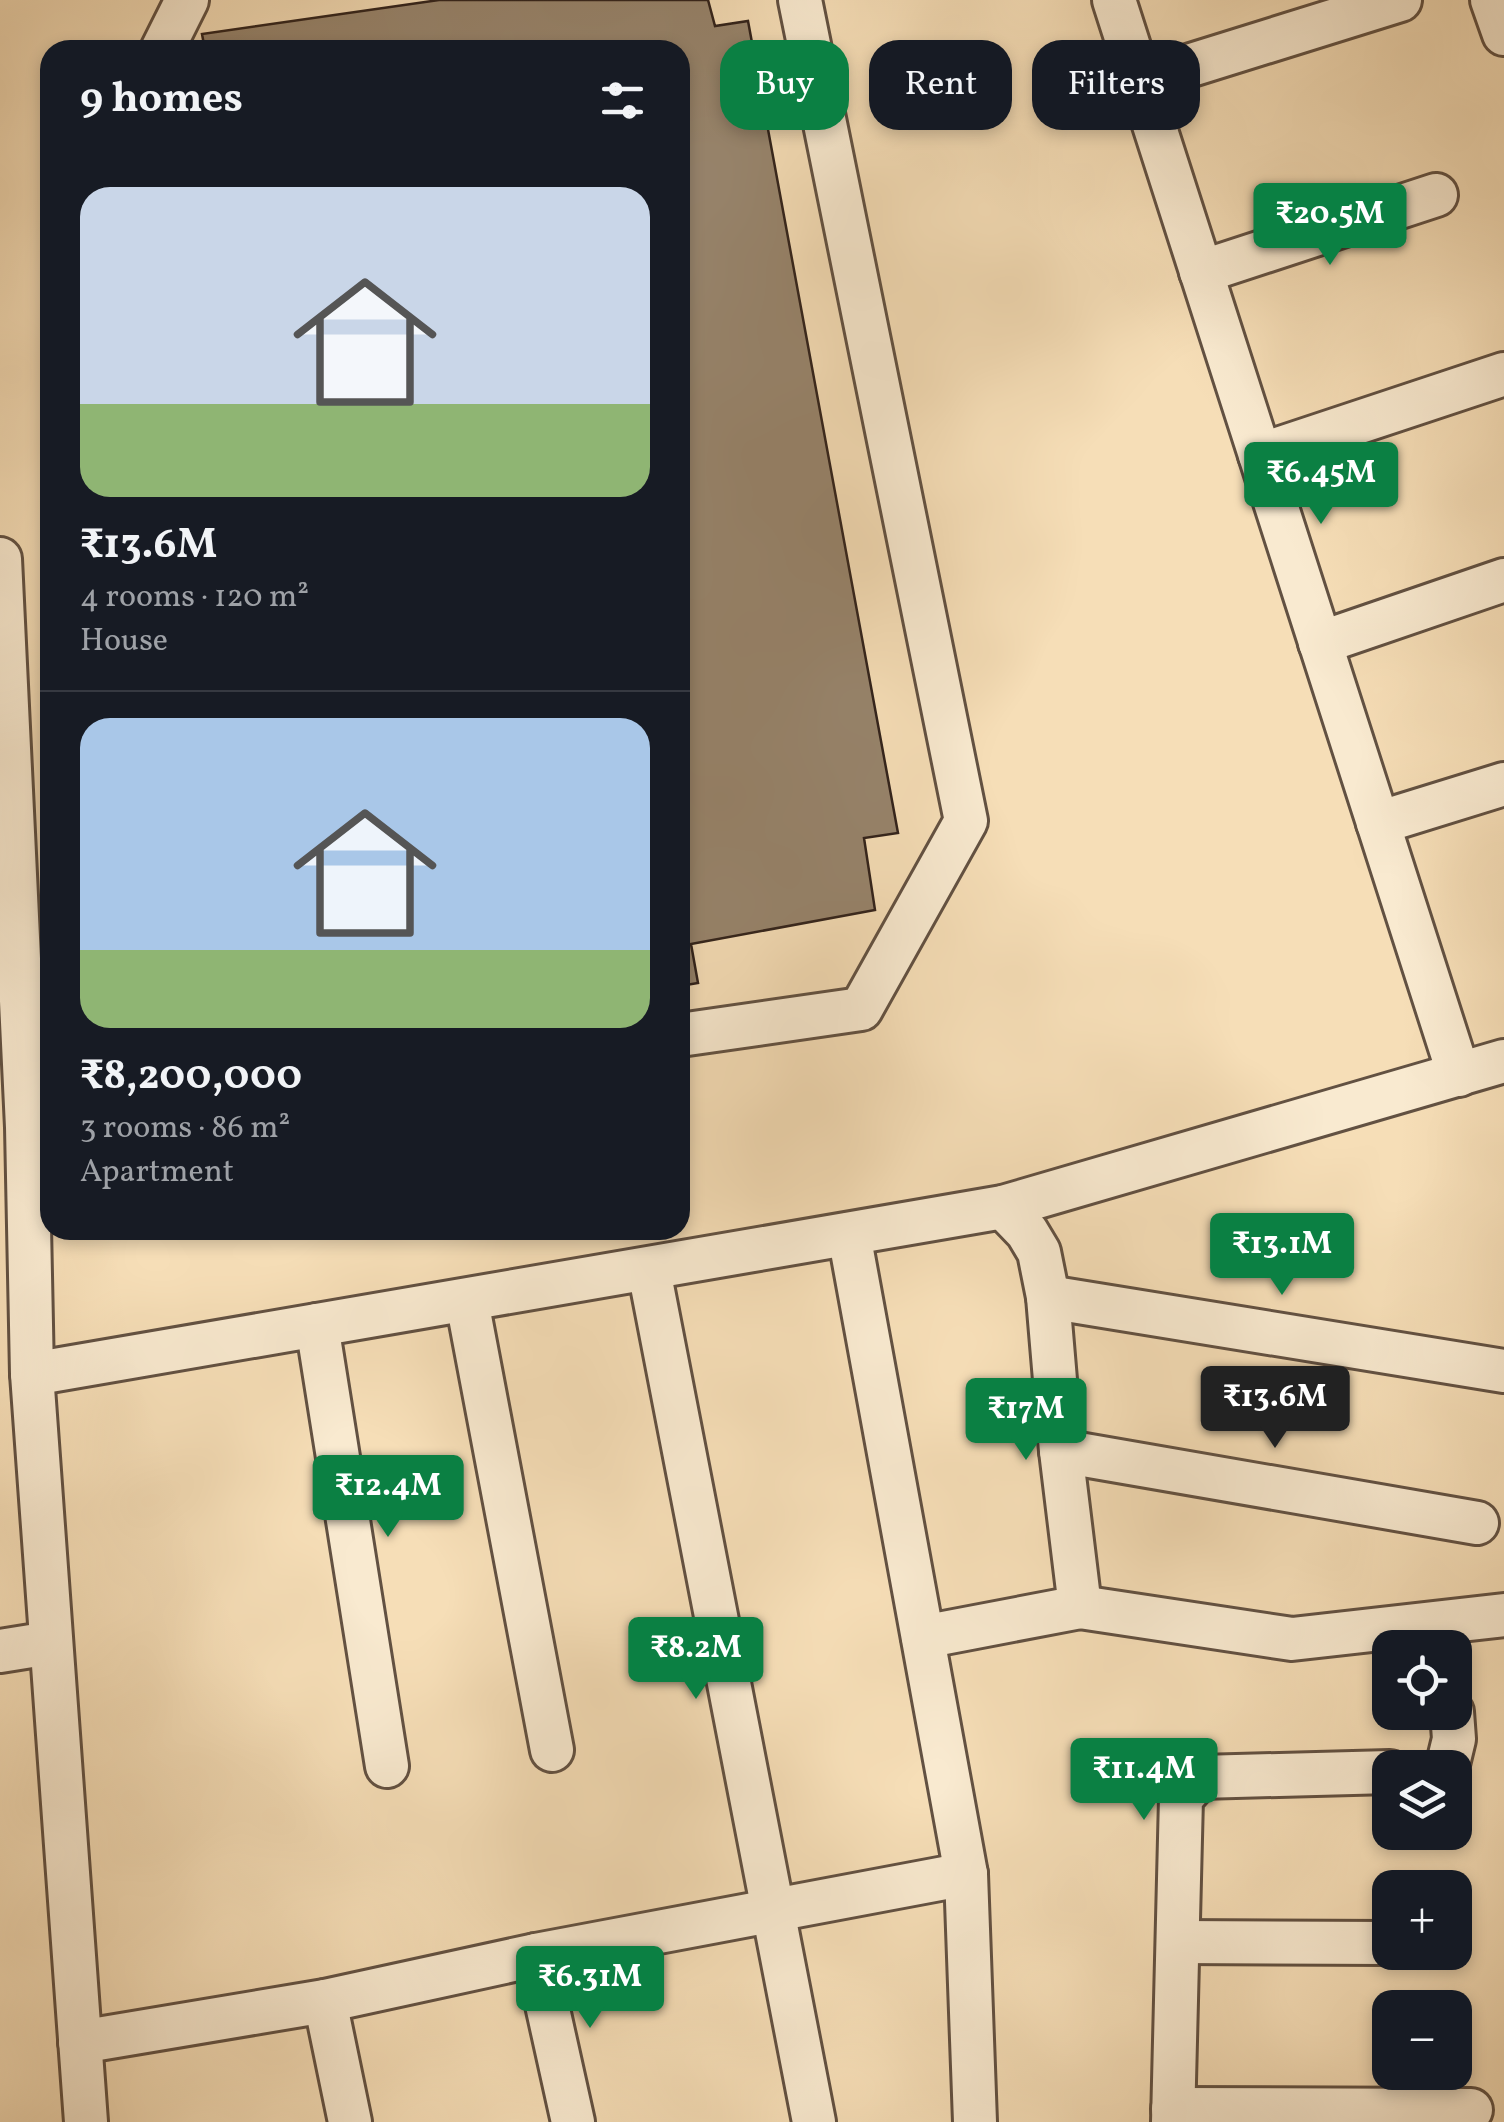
<!DOCTYPE html>
<html lang="en">
<head>
<meta charset="utf-8">
<style>
	body { margin:0; font-family:Vollkorn,serif; background:#242831; color:#f1f3f6; height:100vh; display:flex; flex-direction:column; font-size:38px; white-space:nowrap }
	* { box-sizing:border-box; margin:0 }
	p { font-size:32px; color:#9ea1a6 }
	.icon { flex:none; width:55px; height:55px; fill:none; stroke:currentColor; stroke-width:2; stroke-linecap:round; stroke-linejoin:round }
	.map { position:relative; flex:1; overflow:hidden }
	.side { position:absolute; left:40px; top:40px; width:650px; height:1200px; display:flex; flex-direction:column; background:#171b24; border-radius:30px; box-shadow:0 5px 15px #0003 }
	.side>* { flex:none }
	.top-card { position:absolute; left:720px; top:40px; width:632px; height:90px; display:flex; gap:20px }
	.controls { position:absolute; left:1372px; top:1630px; display:grid; gap:20px }
	.controls a { display:grid; place-items:center; width:100px; height:100px; border-radius:20px; background:#171b24; box-shadow:0 5px 15px #0003; font-size:50px }
	.price { position:absolute; translate:-50% -85px; padding:0 22px; border-radius:10px; background:#0b8043; color:#fff; font-size:32px; line-height:65px; filter:drop-shadow(0 2px 5px #0008) }
	.price::after { content:''; position:absolute; left:50%; top:60px; width:30px; height:22px; margin-left:-15px; background:inherit; clip-path:polygon(0 0,100% 0,50% 100%) }
	.price.active { background:#222; color:#fff }
	ul { padding:0; list-style:none }
	li { display:grid; align-content:center; gap:20px; height:530px; padding:0 40px }
	li+li { border-top:2px solid #363941 }
	li span { display:grid; place-items:center; height:310px; border-radius:30px; color:#555 }
	li>.icon { margin-inline-start:auto }
	span .icon { width:180px; height:180px; fill:#fffc; stroke-width:1 }
	li b { font-size:42px }
	h2 { display:flex; justify-content:space-between; align-items:center; height:120px; padding:0 40px; font-size:42px }
	.pill { padding:0 35px; border-radius:30px; background:#171b24; box-shadow:0 5px 15px #0003; font-size:35px; line-height:90px }
	.pill.active { background:#0b8043; color:#fff }
	.map>svg:first-child { display:block }
</style>
</head>
<body>
<div class="map">
<svg width="1504" height="2122" viewBox="0 0 1504 2122">
	<rect width="100%" height="100%" fill="#f6deb7"/>
	<filter id="stains"><feTurbulence type="fractalNoise" baseFrequency=".002" numOctaves="4"/><feColorMatrix values="0 0 0 0 .2 0 0 0 0 .09 0 0 0 0 .02 0 0 0 .5 -.17"/></filter>
	<radialGradient id="worn" r=".72"><stop offset=".6" stop-color="#630" stop-opacity="0"/><stop offset="1" stop-color="#630" stop-opacity=".3"/></radialGradient>
	<path fill="#97846c" stroke="#31221b" stroke-width="2.5" d="M439,0h269l7,26 33,-5 150,812 -34,5 11,72 -184,34 7,39 -18,3v-936h-475l-3,-16z"/>
	<g fill="none" stroke-linecap="round" stroke-linejoin="round">
		<defs>
			<g id="street">
				<path d="M1114,0l345,1075"/>
				<path d="M1492,0l12,34"/>
				<path d="M162,50l25,-50"/>
				<path d="M1140,81l260,-81"/>
				<path d="M1201,272l235,-77"/>
				<path d="M1260,455l244,-81"/>
				<path d="M0,559l27,568 5,247 54,748"/>
				<path d="M1320,643l184,-63"/>
				<path d="M1378,823l126,-39"/>
				<path d="M680,1035l181,-26 105,-188 -166,-821"/>
				<path d="M849,1234l117,640 9,248"/>
				<path d="M649,1270l165,852"/>
				<path d="M1048,1297l456,74"/>
				<path d="M467,1301l85,449"/>
				<path d="M317,1325l70,441"/>
				<path d="M32,1374l971,-167 501,-146"/>
				<path d="M1061,1451l416,72"/>
				<path d="M1080,1607l212,32 212,-24"/>
				<path d="M923,1637l157,-30 -19,-156 -13,-154 -9,-45 -12,-20 -24,-25"/>
				<path d="M0,1651l50,-8"/>
				<path d="M1447,1768l7,-29 -2,-27"/>
				<path d="M1178,1942l212,1"/>
				<path d="M536,1955l37,167"/>
				<path d="M325,2001l25,121"/>
				<path d="M80,2042l245,-41 211,-46 430,-81"/>
				<path d="M1173,2109l298,1"/>
				<path d="M1173,2122l8,-324 19,-21 190,-5"/>
			</g>
		</defs>
		<use href="#street" stroke="#625142" stroke-width="48"/>
		<use href="#street" stroke="#f9ead0" stroke-width="42"/>
	</g>
	<rect width="100%" height="100%" filter="url(#stains)"/>
	<rect width="100%" height="100%" fill="url(#worn)"/>
</svg>
<div class="controls">
<a><svg class="icon" aria-label="locate" viewBox="0 0 24 24"><circle cx="12" cy="12" r="6"/><path d="M12 2v4M12 18v4M2 12h4M18 12h4"/></svg></a>
<a><svg class="icon" aria-label="layers" viewBox="0 0 24 24"><path d="M12 4l9 5-9 5-9-5zM3 14l9 5 9-5"/></svg></a>
<a>+</a>
<a>−</a>
</div>
<b class="price" style="left:1330px;top:268px">₹20.5M</b>
<b class="price" style="left:1321px;top:527px">₹6.45M</b>
<b class="price" style="left:1282px;top:1298px">₹13.1M</b>
<b class="price active" style="left:1275px;top:1451px">₹13.6M</b>
<b class="price" style="left:1026px;top:1463px">₹17M</b>
<b class="price" style="left:388px;top:1540px">₹12.4M</b>
<b class="price" style="left:696px;top:1702px">₹8.2M</b>
<b class="price" style="left:1144px;top:1823px">₹11.4M</b>
<b class="price" style="left:590px;top:2031px">₹6.31M</b>
<div class="top-card">
<a class="pill active">Buy</a>
<a class="pill">Rent</a>
<a class="pill">Filters</a>
</div>
<section class="side">
<h2>9 homes<svg class="icon" aria-label="filters" viewBox="0 0 24 24"><path d="M4 7h16M4 17h16"/><circle cx="9" cy="7" r="2"/><circle cx="15" cy="17" r="2"/></svg></h2>
<ul>
<li><span style="background:linear-gradient(#c9d6e8 70%,#8fb573 0)"><svg class="icon" aria-label="home" viewBox="0 0 24 24"><path d="M3 11l9-7 9 7M6 9v11h12V9"/></svg></span><div><b>₹13.6M</b><p>4 rooms · 120 m²</p><p>House</p></div></li>
<li><span style="background:linear-gradient(#a9c7e8 75%,#8fb573 0)"><svg class="icon" aria-label="home" viewBox="0 0 24 24"><path d="M3 11l9-7 9 7M6 9v11h12V9"/></svg></span><div><b>₹8,200,000</b><p>3 rooms · 86 m²</p><p>Apartment</p></div></li>
</ul>
</section>
</div>
</body>
</html>
